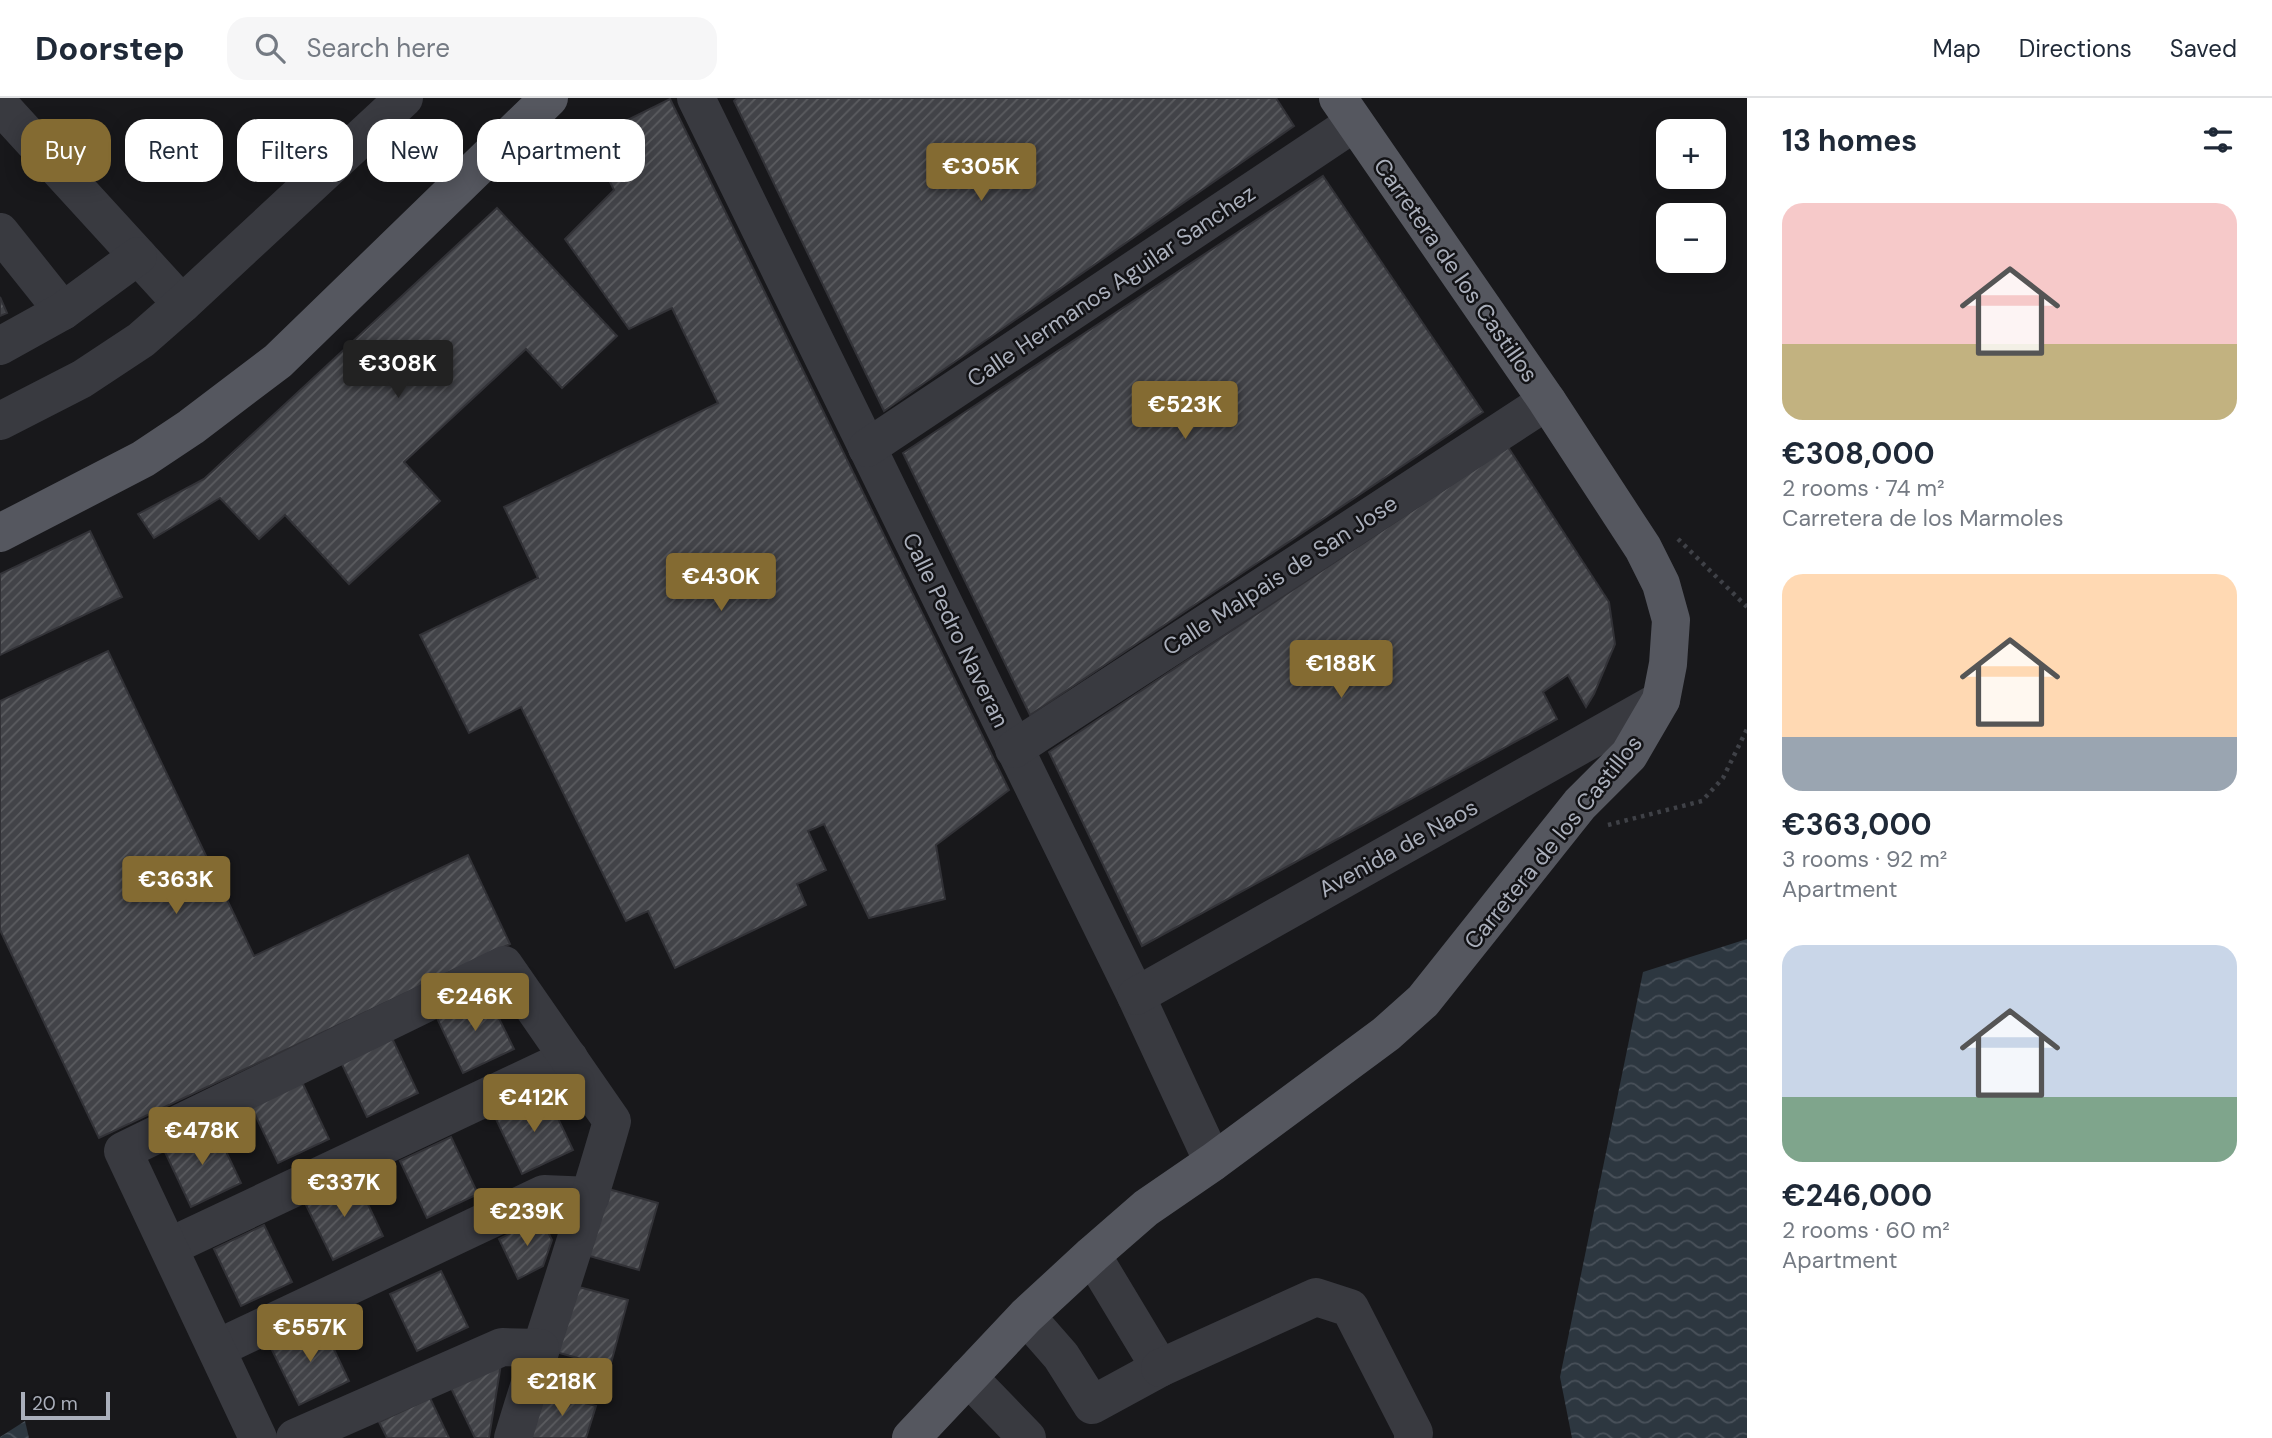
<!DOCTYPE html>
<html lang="en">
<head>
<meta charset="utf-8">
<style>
	body { margin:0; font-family:"DM Sans",sans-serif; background:#f6f6f7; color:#1f2937; height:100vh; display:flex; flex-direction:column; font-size:26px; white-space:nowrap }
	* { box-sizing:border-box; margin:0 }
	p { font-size:23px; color:#747a83 }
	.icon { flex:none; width:38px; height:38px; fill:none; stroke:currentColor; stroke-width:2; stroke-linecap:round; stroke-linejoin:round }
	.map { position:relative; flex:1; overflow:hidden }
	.details { display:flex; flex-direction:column; background:#fff; width:525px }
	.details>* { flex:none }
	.hud { position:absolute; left:21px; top:21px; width:665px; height:63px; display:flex; gap:14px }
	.fabs { position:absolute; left:1656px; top:21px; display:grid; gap:14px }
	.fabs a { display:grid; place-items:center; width:70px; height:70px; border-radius:14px; background:#fff; box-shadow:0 4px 18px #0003; font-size:35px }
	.scale { position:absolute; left:21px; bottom:18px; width:89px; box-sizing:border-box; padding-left:7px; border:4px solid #aaafbb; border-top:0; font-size:19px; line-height:24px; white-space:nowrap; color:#aaafbb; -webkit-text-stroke:5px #131316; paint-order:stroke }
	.price { position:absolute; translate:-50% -60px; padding:0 16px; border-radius:7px; background:#846b32; color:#fff; font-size:23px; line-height:46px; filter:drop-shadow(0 2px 4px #0008) }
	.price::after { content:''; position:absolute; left:50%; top:42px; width:21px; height:16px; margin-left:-10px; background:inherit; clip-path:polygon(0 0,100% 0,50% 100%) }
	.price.selected { background:#222; color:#fff }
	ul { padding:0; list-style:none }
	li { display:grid; align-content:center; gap:14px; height:371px; padding:0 35px }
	li span { display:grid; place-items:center; height:217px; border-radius:21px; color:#555 }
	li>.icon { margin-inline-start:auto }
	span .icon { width:126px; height:126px; fill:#fffc; stroke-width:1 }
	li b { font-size:30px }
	h2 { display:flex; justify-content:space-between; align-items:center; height:84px; padding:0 35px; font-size:30px }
	.pill { padding:0 24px; border-radius:21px; background:#fff; box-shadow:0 4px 18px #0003; font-size:24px; line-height:63px }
	.pill.selected { background:#846b32; color:#fff }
	header { display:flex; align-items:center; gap:42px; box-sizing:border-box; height:98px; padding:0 35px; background:#fff; border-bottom:2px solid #e0e1e3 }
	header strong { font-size:33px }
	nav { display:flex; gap:38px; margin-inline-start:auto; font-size:24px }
	.search { width:490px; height:63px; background:#f6f6f7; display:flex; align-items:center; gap:18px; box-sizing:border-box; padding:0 24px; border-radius:21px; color:#747a83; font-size:26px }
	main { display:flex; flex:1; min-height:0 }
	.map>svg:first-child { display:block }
</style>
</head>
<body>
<header>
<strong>Doorstep</strong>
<div class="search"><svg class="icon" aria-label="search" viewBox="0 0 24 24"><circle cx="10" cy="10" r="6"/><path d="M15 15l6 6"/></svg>Search here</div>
<nav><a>Map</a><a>Directions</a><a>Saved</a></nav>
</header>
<main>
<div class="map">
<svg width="1747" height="1340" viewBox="0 0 1747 1340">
	<defs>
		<pattern id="water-waves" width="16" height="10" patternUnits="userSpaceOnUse" patternTransform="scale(1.75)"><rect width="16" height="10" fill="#2d3740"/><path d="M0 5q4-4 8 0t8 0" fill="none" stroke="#49515a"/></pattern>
		<pattern id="building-hatch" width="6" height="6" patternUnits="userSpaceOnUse" patternTransform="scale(1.75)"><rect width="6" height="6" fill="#424348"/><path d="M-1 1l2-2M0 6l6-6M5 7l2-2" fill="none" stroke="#5b5c60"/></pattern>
	</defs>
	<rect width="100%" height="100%" fill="#18181b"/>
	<g fill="url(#water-waves)">
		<path d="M1747,841v499h-175l-12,-61 83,-405z"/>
		<path d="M25,1323l4,17h-29v-1z"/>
	</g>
	<g fill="url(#building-hatch)" stroke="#323237" stroke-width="2">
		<path d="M737,0h539l18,28 -410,285 -150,-310z"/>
		<path d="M670,1l339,691 -73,55 9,54 -76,19 -45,-94 -16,7 18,39 -29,14 9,21 -131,63 -27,-57 -22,10 -105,-214 -52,26 -49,-98 118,-57 -34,-71 214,-104 -46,-95 -43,21 -64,-90 49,-49 -25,-51z"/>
		<path d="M1323,78l160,236 -453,303 -127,-262z"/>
		<path d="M497,110l120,128 -55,52 -36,-39 -122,113 36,39 -91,83 -64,-69 -26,24 -39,-41 -66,40 -16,-24 66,-35z"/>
		<path d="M0,199l7,16 -7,3z"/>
		<path d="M1508,349l101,155 6,42 -21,50 -8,13 -18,-32 -25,17 14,27 -415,227 -93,-194z"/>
		<path d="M90,433l32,66 -122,58v-81z"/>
		<path d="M108,553l146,305 214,-101 42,89 -411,194 -99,-208v-229z"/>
		<path d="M486,894l28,57 -51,24 -27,-57z"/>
		<path d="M391,938l27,57 -51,24 -27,-57z"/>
		<path d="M302,984l27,57 -51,24 -27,-57z"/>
		<path d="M546,995l27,57 -51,24 -27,-57z"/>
		<path d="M214,1028l27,57 -50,24 -27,-57z"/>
		<path d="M451,1039l27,57 -51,24 -27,-57z"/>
		<path d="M356,1081l27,57 -50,24 -28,-57z"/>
		<path d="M605,1090l53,15 -19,67 -53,-15z"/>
		<path d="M541,1120l11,22 -9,26 -25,13 -19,-40z"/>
		<path d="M264,1127l28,57 -51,24 -27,-57z"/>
		<path d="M441,1173l27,56 -51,24 -27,-57z"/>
		<path d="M575,1188l53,14 -18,67 -54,-15z"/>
		<path d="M322,1226l27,57 -50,24 -28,-57z"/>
		<path d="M501,1266l-12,74h-14l-24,-50z"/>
		<path d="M542,1293l54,15 -10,32h-57z"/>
		<path d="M430,1300l19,40h-62l-8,-16z"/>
	</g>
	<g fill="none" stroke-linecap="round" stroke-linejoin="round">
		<g stroke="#3f4147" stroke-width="4.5" stroke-dasharray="3.5 5" stroke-linecap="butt">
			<path d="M1678,441l69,68"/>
			<path d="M1608,727l94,-24 21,-23 24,-49"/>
		</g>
		<g stroke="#393a40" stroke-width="38">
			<path d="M696,0l440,898 77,166"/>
			<path d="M0,7l182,199"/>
			<path d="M0,134l63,79"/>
			<path d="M0,248l63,-35 75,-55"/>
			<path d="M0,323l82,-42 59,-39 41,-36 222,-206"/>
			<path d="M867,350l487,-325"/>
			<path d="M1014,651l533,-348"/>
			<path d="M1136,898l525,-296"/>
			<path d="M169,1149l400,-189"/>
			<path d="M1026,1218l35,40 31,49 68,-37 -68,-113"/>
			<path d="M218,1250l326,-154 47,2"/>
			<path d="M1160,1270l156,-71 34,11 64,125 -1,5"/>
			<path d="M968,1279l59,61"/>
			<path d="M258,1340l-135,-287 381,-186 108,156c-30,106 -67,211 -99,317"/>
			<path d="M295,1340l207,-91 38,1"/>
		</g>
		<g stroke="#55575f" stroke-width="38">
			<path d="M0,435l143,-74 48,-32 87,-66 271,-263"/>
			<path d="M911,1340l115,-122 66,-61 54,-47 67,-46 173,-128 37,-33 157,-197 49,-49 32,-55 7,-36 3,-44 -10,-36 -18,-36 -96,-147 -209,-303"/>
		</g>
	</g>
	<g text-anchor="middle" stroke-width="5" stroke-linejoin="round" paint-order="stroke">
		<g font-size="23" fill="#aaafbb" stroke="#131316">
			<text transform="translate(1456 172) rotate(55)" y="8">Carretera de los Castillos</text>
			<text transform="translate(1111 188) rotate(-34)" y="8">Calle Hermanos Aguilar Sanchez</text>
			<text transform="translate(1280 477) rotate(-33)" y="8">Calle Malpais de San Jose</text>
			<text transform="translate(956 532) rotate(64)" y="8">Calle Pedro Naveran</text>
			<text transform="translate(1553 744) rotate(-51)" y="8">Carretera de los Castillos</text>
			<text transform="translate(1398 750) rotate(-29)" y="8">Avenida de Naos</text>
		</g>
	</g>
</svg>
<div class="fabs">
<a>+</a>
<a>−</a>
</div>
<div class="scale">20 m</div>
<b class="price" style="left:981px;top:105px">€305K</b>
<b class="price selected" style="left:398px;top:302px">€308K</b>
<b class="price" style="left:1185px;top:343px">€523K</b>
<b class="price" style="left:721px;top:515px">€430K</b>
<b class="price" style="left:1341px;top:602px">€188K</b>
<b class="price" style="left:176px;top:818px">€363K</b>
<b class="price" style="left:475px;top:935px">€246K</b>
<b class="price" style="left:534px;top:1036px">€412K</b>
<b class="price" style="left:202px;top:1069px">€478K</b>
<b class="price" style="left:344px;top:1121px">€337K</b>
<b class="price" style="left:527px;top:1150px">€239K</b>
<b class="price" style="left:310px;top:1266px">€557K</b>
<b class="price" style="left:562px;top:1320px">€218K</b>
<div class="hud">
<a class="pill selected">Buy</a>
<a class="pill">Rent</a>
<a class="pill">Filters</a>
<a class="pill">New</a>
<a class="pill">Apartment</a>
</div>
</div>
<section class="details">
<h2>13 homes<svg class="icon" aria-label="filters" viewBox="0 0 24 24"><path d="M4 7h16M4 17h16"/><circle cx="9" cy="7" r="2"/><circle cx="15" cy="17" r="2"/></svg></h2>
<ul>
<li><span style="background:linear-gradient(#f6c9c9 65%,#c2b280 0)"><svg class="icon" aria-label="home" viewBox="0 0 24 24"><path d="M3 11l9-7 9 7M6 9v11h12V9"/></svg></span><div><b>€308,000</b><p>2 rooms · 74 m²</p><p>Carretera de los Marmoles</p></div></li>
<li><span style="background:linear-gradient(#ffd9b3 75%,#9aa5b1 0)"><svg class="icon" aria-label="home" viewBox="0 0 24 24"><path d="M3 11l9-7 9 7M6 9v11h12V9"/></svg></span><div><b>€363,000</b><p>3 rooms · 92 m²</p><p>Apartment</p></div></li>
<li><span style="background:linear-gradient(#c9d6e8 70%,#7fa58c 0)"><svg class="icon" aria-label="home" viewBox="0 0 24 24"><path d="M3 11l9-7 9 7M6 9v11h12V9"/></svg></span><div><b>€246,000</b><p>2 rooms · 60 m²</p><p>Apartment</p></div></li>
</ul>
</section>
</main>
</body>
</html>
